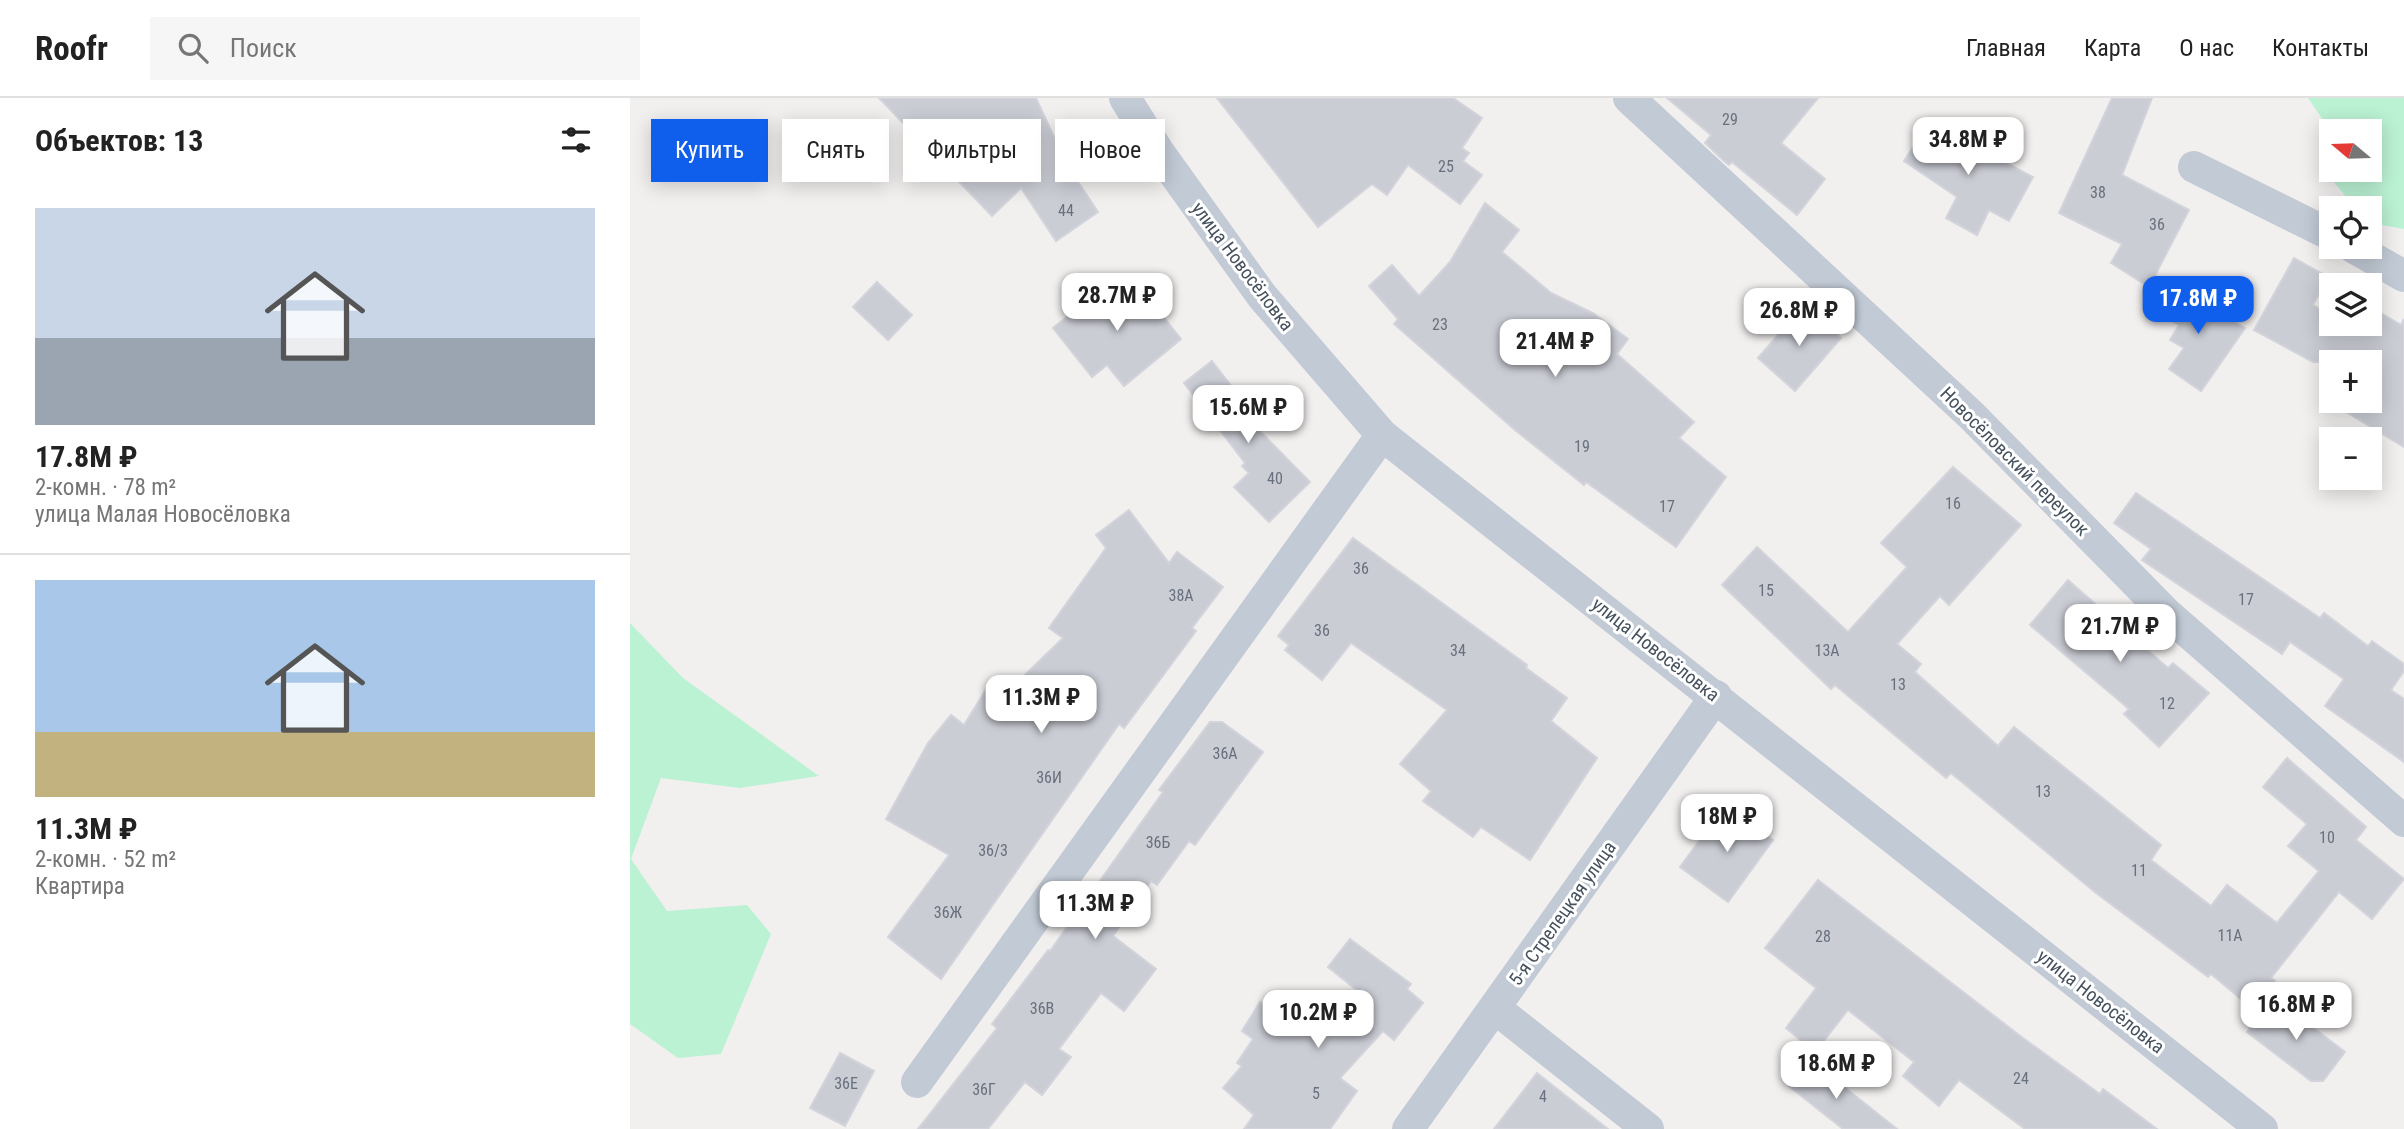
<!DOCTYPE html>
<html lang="ru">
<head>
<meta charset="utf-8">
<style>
	body { margin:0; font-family:"Roboto Condensed",sans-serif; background:#f6f6f6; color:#222; height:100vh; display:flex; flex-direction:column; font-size:26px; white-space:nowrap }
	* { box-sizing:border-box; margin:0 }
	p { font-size:23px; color:#767676 }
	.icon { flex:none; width:38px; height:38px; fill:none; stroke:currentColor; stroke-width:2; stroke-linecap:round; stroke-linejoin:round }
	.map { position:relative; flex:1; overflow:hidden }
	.details { display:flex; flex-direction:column; background:#fff; width:630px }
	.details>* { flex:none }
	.guide { position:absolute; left:21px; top:21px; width:665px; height:63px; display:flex; gap:14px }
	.needle { width:46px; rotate:289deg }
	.buttons { position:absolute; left:1689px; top:21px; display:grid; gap:14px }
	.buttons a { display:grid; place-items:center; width:63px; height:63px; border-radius:0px; background:#fff; box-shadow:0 4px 18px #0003; font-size:35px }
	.price { position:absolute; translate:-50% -60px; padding:0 16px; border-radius:14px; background:#fff; color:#222; font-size:23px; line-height:46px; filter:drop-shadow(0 2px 4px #0008) }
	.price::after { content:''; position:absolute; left:50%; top:42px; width:21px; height:16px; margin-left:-10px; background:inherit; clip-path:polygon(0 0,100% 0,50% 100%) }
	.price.on { background:#0f5fec; color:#fff }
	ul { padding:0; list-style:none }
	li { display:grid; align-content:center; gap:14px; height:371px; padding:0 35px }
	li+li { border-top:2px solid #e0e0e0 }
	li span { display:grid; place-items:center; height:217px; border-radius:0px; color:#555 }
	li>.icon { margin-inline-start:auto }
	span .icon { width:126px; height:126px; fill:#fffc; stroke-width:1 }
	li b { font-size:30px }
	h2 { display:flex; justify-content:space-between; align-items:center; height:84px; padding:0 35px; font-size:30px }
	.pill { padding:0 24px; border-radius:0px; background:#fff; box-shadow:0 4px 18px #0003; font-size:24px; line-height:63px }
	.pill.on { background:#0f5fec; color:#fff }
	header { display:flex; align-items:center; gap:42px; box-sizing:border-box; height:98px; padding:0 35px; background:#fff; border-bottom:2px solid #e0e0e0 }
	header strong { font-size:33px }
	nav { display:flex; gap:38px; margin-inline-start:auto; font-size:24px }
	.search { width:490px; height:63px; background:#f6f6f6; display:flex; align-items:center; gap:18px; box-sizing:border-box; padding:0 24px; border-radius:0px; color:#767676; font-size:26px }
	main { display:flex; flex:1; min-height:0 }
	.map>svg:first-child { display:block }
</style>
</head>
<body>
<header>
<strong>Roofr</strong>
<div class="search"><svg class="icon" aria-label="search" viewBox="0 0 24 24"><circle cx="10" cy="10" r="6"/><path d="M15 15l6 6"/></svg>Поиск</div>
<nav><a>Главная</a><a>Карта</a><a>О нас</a><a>Контакты</a></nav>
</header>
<main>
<section class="details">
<h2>Объектов: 13<svg class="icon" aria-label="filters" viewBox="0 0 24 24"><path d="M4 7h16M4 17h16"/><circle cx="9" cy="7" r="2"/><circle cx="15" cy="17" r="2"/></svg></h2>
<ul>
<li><span style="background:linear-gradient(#c9d6e8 60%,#9aa5b1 0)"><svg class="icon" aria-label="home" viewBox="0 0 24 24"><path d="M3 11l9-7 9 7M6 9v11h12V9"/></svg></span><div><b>17.8M ₽</b><p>2-комн. · 78 m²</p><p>улица Малая Новосёловка</p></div></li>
<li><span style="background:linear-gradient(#a9c7e8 70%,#c2b280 0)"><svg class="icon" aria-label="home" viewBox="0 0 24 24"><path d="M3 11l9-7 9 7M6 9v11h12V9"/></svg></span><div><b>11.3M ₽</b><p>2-комн. · 52 m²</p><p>Квартира</p></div></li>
</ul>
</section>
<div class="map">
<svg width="1774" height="1031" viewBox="0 0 1774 1031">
	<rect width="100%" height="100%" fill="#f2efef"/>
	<g fill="#bbf2d4" fill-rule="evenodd">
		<path d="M1678,0h96v131l-34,-6v-15h-15l-25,-31v-47zM1701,33h39v39h-39z"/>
		<path d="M0,525l53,55 136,98 -79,12 -79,-10 -30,81 36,52 80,-6 24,29 -50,120 -43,4 -48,-34z"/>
	</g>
	<g fill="#cbcdd5" stroke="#d3d4db" stroke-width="2">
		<path d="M249,0h157l31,67 31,47 -42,29 -35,-53 -29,28z"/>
		<path d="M587,0h236l29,20 -20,30 7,5 -6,8 19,14 -22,29 -52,-39 -21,30 -15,-11 -54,43z"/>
		<path d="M1037,0h151l-37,45 44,36 -28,36 -65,-53 -3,3 -5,-4 -19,-18 6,-8z"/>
		<path d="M1482,0h40l-30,77 67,35 -40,77 -38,-24 11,-19 -63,-31z"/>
		<path d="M1302,21l58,41 3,-4 40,21 -24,44 -20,-11 -12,25 -31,-17 11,-21 -53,-36z"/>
		<path d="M855,105l34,27 -17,22 49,41 42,20 35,26 -11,15 77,68 -15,16 47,39 -50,70 -90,-65 -2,3 -69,-55 -121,-106 4,-5 -29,-33 23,-21 27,31 31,-34z"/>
		<path d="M1664,160l34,19 -15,28 18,10v9h43l7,-11 20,12 3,-6v128l-58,-35 7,-11h17v-27l7,-12h-64l-59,-32z"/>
		<path d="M482,183l13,16 14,-11 42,53 -57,47 -17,-21 -15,12 -39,-49z"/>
		<path d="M247,184l35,33 -24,25 -35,-33z"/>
		<path d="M1542,187l73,43 -44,63 -32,-22 15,-21 -14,-8 9,-15 -23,-13z"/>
		<path d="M1174,207l37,33 -46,53 -37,-33z"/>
		<path d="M582,263l41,53 -6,4 63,64 -41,40 -35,-35 15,-14 -7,-7 3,-3 -61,-80z"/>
		<path d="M1323,369l68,58 -72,80 -9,-9 -43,48 24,20 -6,8 83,74 16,-19 147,118 -10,15 60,46 16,-21 50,38 42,-52 -31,-25 19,-22 -44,-37 24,-29 79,69 -10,13 48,39 -32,40 -33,-27 -68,86 4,3 -22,28 -42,-35 -3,3 -112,-84 -145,-120 -5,5 -111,-93 -4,4 -109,-104 35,-38 91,85 59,-65 -26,-24z"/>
		<path d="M1506,395l184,125 4,-5 44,33 4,-5 32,23v7l-13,19 13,9v63l-79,-56 19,-27 -54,-37 -8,12 -140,-94 9,-11 -37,-26z"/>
		<path d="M499,412l40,53 8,-11 46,35 -31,41 4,3 -72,97 -5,-4 -178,255 -53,-42 61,-82 -63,-36 42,-76 23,-28 13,10 28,-45 16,11 55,-53 -14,-10 57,-80 -10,-13z"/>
		<path d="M723,440l174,127 -1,3 41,30 -16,23 46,37 -67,102 -49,-33 -8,10 -50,-36 8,-10 -31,-27 47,-54 -96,-67 -29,37 -37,-30 4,-5 -11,-9z"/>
		<path d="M1438,482l100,88 5,-5 36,30 -50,54 -35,-33 5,-5 -99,-84z"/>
		<path d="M580,624h12l41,30 -68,93 -6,-4 -32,44 -6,-4 -38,55 43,33 -32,42 -23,-18 -42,56 12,8 -29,38 -17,-13 -37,47h-70l79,-101 -5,-4 56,-74 2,1 113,-159 -4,-2z"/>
		<path d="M1095,708l48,34 -45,62 -48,-35z"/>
		<path d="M1188,782l201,155 81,59 3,-5 54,40h-132l-66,-49 -20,26 -36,-30 11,-14 -66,-52 -33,42 -29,-24 30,-40 -51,-40z"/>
		<path d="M720,841l61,45 -4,5 16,14 -29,37 -11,-9 -43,47 17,13 -27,38h-86l10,-14 -31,-27 19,-22 -5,-3 16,-24 -11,-8 18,-29 62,43 41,-50 -35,-28z"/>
		<path d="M1643,899l72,55 -22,29h-12l-64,-49z"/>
		<path d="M210,955l34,18 -29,55 -35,-18z"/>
		<path d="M1180,962l87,69h-54l-54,-43z"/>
		<path d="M907,975l71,56h-114z"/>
	</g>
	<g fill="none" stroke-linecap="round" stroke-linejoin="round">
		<g stroke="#c2cad5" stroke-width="32">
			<path d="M495,0l33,53 104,145 120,139 880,694"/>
			<path d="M999,0l342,317 195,198 238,208"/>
			<path d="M1564,69l137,68"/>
			<path d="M1723,149l51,29"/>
			<path d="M866,911l152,120"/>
			<path d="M287,984l465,-647"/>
			<path d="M778,1031l308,-433"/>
		</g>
	</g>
	<g text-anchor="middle" stroke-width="6" stroke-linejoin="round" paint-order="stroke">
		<g font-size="16" fill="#67707c">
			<text x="1100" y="27">29</text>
			<text x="816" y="74">25</text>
			<text x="1468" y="100">38</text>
			<text x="436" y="118">44</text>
			<text x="1527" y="132">36</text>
			<text x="810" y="232">23</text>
			<text x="952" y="354">19</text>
			<text x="645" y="386">40</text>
			<text x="1323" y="411">16</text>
			<text x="1037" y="414">17</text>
			<text x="731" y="476">36</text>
			<text x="1136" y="498">15</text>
			<text x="551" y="503">38А</text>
			<text x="1616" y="507">17</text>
			<text x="692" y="538">36</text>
			<text x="828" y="558">34</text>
			<text x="1197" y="558">13А</text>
			<text x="1268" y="592">13</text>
			<text x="1537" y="611">12</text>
			<text x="595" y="661">36А</text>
			<text x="419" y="685">36И</text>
			<text x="1413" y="699">13</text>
			<text x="1697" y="745">10</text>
			<text x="528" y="750">36Б</text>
			<text x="363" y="758">36/3</text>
			<text x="1509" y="778">11</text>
			<text x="318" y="820">36Ж</text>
			<text x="1600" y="843">11А</text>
			<text x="1193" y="844">28</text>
			<text x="412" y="916">36В</text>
			<text x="1391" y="986">24</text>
			<text x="216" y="991">36Е</text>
			<text x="354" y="997">36Г</text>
			<text x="686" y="1001">5</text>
			<text x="913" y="1004">4</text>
		</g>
		<g font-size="19" fill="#46515e" stroke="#fff">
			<text transform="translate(613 168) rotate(53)" y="7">улица Новосёловка</text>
			<text transform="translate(1385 363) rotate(45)" y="7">Новосёловский переулок</text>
			<text transform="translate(1026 551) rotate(38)" y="7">улица Новосёловка</text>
			<text transform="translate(932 815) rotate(-55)" y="7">5-я Стрелецкая улица</text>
			<text transform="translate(1471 903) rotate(38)" y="7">улица Новосёловка</text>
		</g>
	</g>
</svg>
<div class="buttons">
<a><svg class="needle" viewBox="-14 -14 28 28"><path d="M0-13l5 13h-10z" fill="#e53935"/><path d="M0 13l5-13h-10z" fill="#767676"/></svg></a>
<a><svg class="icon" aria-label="locate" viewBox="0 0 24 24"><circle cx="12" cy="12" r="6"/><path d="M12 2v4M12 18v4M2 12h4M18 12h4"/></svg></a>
<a><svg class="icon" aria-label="layers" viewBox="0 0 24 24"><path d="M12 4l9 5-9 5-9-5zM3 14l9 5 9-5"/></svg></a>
<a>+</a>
<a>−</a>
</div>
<b class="price" style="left:1338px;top:79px">34.8M ₽</b>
<b class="price" style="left:487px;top:235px">28.7M ₽</b>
<b class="price on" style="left:1568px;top:238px">17.8M ₽</b>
<b class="price" style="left:1169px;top:250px">26.8M ₽</b>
<b class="price" style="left:925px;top:281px">21.4M ₽</b>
<b class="price" style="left:618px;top:347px">15.6M ₽</b>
<b class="price" style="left:1490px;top:566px">21.7M ₽</b>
<b class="price" style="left:411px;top:637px">11.3M ₽</b>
<b class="price" style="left:1097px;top:756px">18M ₽</b>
<b class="price" style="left:465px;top:843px">11.3M ₽</b>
<b class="price" style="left:1666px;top:944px">16.8M ₽</b>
<b class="price" style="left:688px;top:952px">10.2M ₽</b>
<b class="price" style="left:1206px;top:1003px">18.6M ₽</b>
<div class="guide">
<a class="pill on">Купить</a>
<a class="pill">Снять</a>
<a class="pill">Фильтры</a>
<a class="pill">Новое</a>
</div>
</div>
</main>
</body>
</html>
